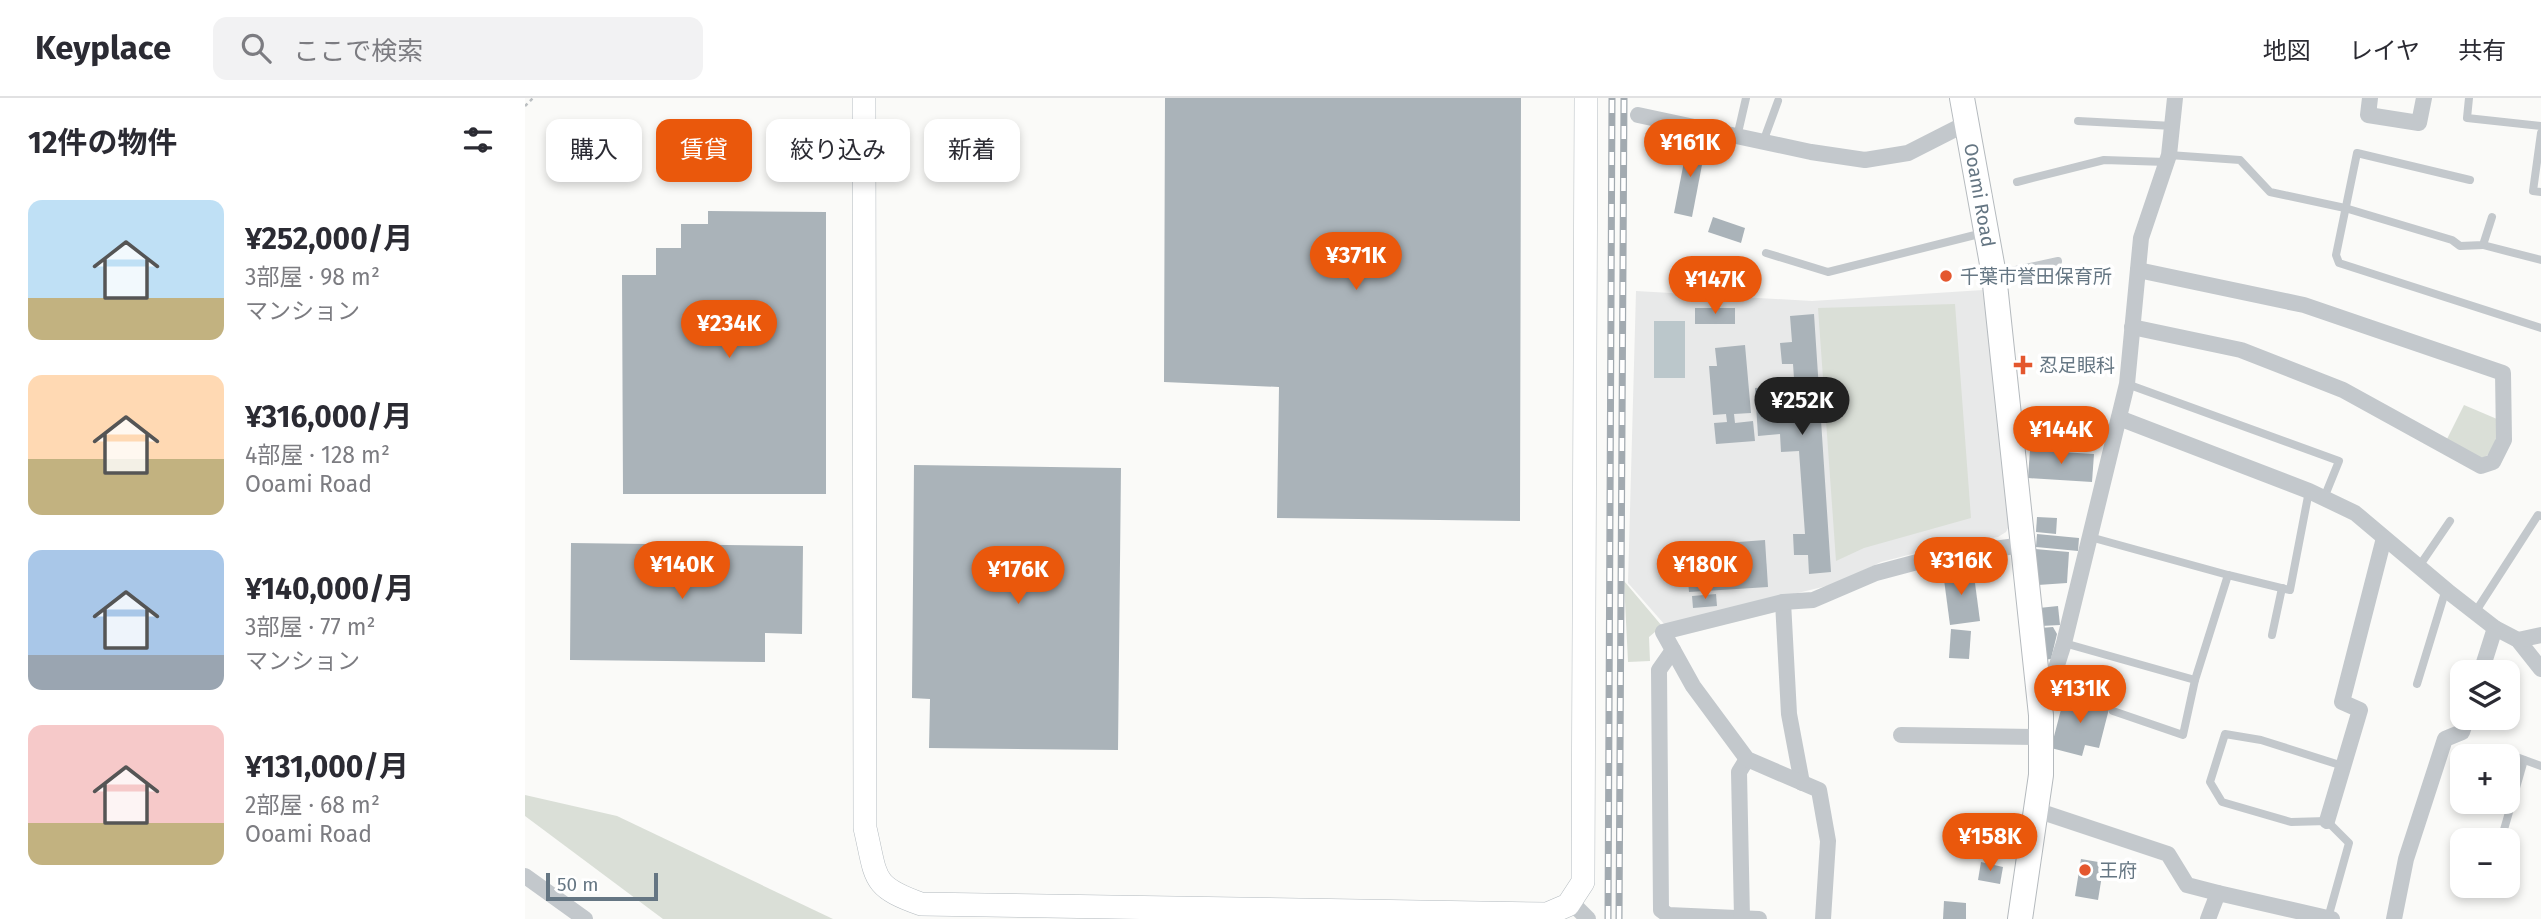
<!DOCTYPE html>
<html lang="ja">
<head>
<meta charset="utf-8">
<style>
	body { margin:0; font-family:"Fira Sans","Noto Sans JP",sans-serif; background:#f2f2f3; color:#2b2b33; height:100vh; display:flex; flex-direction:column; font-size:26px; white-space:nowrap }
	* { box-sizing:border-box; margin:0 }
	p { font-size:23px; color:#7c7c81 }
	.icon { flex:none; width:38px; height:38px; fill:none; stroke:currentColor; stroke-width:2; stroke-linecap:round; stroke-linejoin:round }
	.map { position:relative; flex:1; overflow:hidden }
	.drawer { display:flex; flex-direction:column; background:#fff; width:525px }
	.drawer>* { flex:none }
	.banner { position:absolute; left:21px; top:21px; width:665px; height:63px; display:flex; gap:14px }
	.tools { position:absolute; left:1925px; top:562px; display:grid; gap:14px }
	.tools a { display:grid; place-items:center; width:70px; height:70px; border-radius:14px; background:#fff; box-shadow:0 4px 10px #0003; font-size:35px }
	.scale { position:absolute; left:21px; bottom:18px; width:112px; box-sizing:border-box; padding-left:7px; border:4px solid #657683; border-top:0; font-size:19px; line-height:24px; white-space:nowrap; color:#657683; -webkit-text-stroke:5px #fff; paint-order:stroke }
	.price { position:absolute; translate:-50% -60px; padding:0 16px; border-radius:24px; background:#ea580c; color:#fff; font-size:23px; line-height:46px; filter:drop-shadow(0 2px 4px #0008) }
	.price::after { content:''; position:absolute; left:50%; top:42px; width:21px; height:16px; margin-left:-10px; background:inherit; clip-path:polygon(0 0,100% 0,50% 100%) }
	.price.current { background:#222; color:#fff }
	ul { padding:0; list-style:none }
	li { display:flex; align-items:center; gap:21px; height:175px; padding:0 28px }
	li span { display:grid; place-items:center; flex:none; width:196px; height:140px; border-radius:14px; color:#555 }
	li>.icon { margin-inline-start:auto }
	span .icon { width:84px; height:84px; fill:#fffc; stroke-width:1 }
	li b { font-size:30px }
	h2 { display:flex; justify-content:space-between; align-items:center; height:84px; padding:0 28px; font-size:30px }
	.chip { padding:0 24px; border-radius:14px; background:#fff; box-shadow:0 4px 10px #0003; font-size:24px; line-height:63px }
	.chip.current { background:#ea580c; color:#fff }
	header { display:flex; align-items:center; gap:42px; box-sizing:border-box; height:98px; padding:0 35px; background:#fff; border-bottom:2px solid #e1e1e2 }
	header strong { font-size:33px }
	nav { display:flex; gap:38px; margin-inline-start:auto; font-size:24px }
	.search { width:490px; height:63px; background:#f2f2f3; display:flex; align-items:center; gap:18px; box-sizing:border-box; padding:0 24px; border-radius:14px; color:#7c7c81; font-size:26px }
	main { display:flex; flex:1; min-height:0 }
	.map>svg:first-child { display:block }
</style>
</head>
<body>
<header>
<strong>Keyplace</strong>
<div class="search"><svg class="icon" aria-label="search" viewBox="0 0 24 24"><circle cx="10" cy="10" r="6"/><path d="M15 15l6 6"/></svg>ここで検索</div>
<nav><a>地図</a><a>レイヤ</a><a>共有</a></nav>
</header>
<main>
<section class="drawer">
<h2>12件の物件<svg class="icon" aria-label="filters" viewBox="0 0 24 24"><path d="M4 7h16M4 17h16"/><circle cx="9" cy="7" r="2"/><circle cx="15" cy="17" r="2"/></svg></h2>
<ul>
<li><span style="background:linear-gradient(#bfe0f5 70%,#c2b280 0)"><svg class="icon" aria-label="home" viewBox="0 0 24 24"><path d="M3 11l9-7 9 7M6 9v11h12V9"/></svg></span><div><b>¥252,000/月</b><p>3部屋 · 98 m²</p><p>マンション</p></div></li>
<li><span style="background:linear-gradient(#ffd9b3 60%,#c2b280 0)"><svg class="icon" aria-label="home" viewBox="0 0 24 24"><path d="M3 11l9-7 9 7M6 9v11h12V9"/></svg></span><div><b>¥316,000/月</b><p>4部屋 · 128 m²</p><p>Ooami Road</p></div></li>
<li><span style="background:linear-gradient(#a9c7e8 75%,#9aa5b1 0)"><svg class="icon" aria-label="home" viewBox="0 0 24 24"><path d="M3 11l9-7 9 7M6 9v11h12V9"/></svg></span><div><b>¥140,000/月</b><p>3部屋 · 77 m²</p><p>マンション</p></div></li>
<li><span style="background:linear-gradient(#f6c9c9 70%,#c2b280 0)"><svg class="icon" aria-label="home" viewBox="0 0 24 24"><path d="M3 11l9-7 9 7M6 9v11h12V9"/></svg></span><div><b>¥131,000/月</b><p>2部屋 · 68 m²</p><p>Ooami Road</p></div></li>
</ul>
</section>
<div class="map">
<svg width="2016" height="821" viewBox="0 0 2016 821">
	<rect width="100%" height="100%" fill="#fafaf8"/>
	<path fill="#e8e9e9" d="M1458,192l28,232 -5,10 -8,5 -51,8 -66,17 -46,22 -170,41 -37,-42 8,-292 176,10z"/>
	<g fill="#dadfd7">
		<path d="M1430,206l16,214 -107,30 -28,13 -18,-253z"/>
		<path d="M1939,307l33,14c0,16 0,33 -16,40l-34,-20z"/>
		<path d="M1099,483l38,45 -13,11 1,24 -22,1z"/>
		<path d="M0,697l92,21 216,103h-170l-138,-103z"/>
	</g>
	<rect fill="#bbc7cb" x="1129" y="223" width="31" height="57"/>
	<g fill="#aab3b9">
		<path d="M640,0h356l-1,423 -243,-3 2,-131 -115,-5z"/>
		<path d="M1163,43l18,3 -14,73 -18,-4z"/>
		<path d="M183,113l118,1v282h-203l-1,-219h34v-27h25v-24h27z"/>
		<path d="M1188,119l32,11 -4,15 -33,-11z"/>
		<rect x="1170" y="210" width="40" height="16"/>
		<path d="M1289,216l17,258 -22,2 -1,-19h-14l-1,-21h12l-6,-83 -18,1 -1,-18 -22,2 -3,-48 34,-2 3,36h5l-4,-58h-11l-2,-21 12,-1 -2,-26z"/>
		<path d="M1220,247l6,68 -17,1 1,9 18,-2 2,20 -39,3 -2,-21 13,-1 -1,-8 -13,1 -4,-49h8l-2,-18z"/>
		<path d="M1505,352l64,4 -2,28 -64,-4z"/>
		<path d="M389,367l207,3 -3,282 -189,-2 1,-49 -18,-1z"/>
		<path d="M1512,419l20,1 -1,16 -20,-2z"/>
		<path d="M1512,436l42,4 -1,13 -42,-4z"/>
		<path d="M1240,442l3,47 -79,5 -4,-46z"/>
		<path d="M46,445l232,3 -1,88 -37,-1v29l-195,-2z"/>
		<path d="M1510,451l34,3 -2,31 -29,2z"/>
		<path d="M1448,470l7,53 -30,4 -7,-53z"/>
		<path d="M1191,496l1,12 -24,2 -1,-12z"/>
		<path d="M1533,508l2,19 -19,1 -2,-18z"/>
		<path d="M1528,529l4,7 -6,25 -8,1 -3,-32z"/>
		<path d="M1426,531l20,2 -2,28 -20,-1z"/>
		<path d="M1540,596l45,11 -11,43 -14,-3 -3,11 -31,-8z"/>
		<path d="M1556,761l23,4 -6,37 -23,-4z"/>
		<path d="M1456,764l22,5 -3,17 -22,-4z"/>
		<path d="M1419,803l22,2v16h-23z"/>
	</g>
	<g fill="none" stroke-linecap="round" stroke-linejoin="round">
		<defs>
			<path id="secondary" d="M339,0l1,730c12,50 5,58 56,76l626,10 21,-9 15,-23 3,-784"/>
			<path id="primary" d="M1437,0l32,177 47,440v60l-21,144"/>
		</defs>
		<use href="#secondary" stroke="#b3babf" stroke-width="24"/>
		<use href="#primary" stroke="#b5babe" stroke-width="26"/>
		<path stroke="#bbbfc2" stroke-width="2.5" stroke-dasharray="3.5 3.5" stroke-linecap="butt" d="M0,8l8,-8"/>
		<g stroke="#c3c8cc" stroke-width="8">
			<path d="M1944,0l-2,20 74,8"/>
			<path d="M1553,23l95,5"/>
			<path d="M2016,35l-8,58 8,1"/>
			<path d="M1212,39l9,-39"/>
			<path d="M1238,44l15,-41"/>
			<path d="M1644,57l71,5 30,32 75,16 107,32 8,6 23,-1 9,-28"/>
			<path d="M1945,82l-113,-27 -21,102 3,8 202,65"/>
			<path d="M1492,84l87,-22 62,2"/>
			<path d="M1958,147l58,15"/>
			<path d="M1241,155l62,19 155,-39"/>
			<path d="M1472,176l61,-13"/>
			<path d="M1602,286l212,77 -15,37"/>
			<path d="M1895,467l30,-44"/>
			<path d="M1703,477l62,15 19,-99"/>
			<path d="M1951,513l62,-96 3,1"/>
			<path d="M1747,537l10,-47"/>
			<path d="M1539,545l131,37 33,-105 -138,-38"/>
			<path d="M1892,586l29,-95"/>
			<path d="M1588,613l70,24 12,-55"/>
			<path d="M1986,657l30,11"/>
			<path d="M1976,742l23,-80"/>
			<path d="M1803,820l21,-75 -22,-22 -36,1 -69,-20 -12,-20 15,-48 36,6 82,26"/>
		</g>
		<g stroke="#c3c8cc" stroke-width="16">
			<path d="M1845,0l-2,17 51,8 5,-25"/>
			<path d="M1113,17l173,37 54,8 43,-7 59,-30"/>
			<path d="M1607,229l109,23 102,40 138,76 12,-4 11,-22 -1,-67 -199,-68 -166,-35"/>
			<path d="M1594,320l190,73 46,22 95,80 45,35 23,12 23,29"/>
			<path d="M1258,504l6,112 13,69"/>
			<path d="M1993,542l23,-5"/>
			<path d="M1148,552l-14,20 2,240 7,5 91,4"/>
			<path d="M1956,574l14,-44"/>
			<path d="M1518,611l21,-66 63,-259 14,-146 28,-83 6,-57"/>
			<path d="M1376,637l141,2"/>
			<path d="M1511,712l132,44 19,31 31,8"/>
			<path d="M1802,723l33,-111 -18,-8 42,-164"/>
			<path d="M0,778l60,43"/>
			<path d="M1046,804l17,17"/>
			<path d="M1217,820l-3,-146 8,-13"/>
			<path d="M1298,821l5,-78 -9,-51 -72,-31 -54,-73 -30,-54 120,-30 30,-2 63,-27 60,-16 87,-12"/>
			<path d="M1683,821l10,-26 114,26"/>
			<path d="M1869,821l12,-60 39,-120 17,-7 5,-14"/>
		</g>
		<use href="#secondary" stroke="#fff" stroke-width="23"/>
		<use href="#primary" stroke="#fff" stroke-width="24"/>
		<defs>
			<g id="rail">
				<path d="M1083,821l4,-821"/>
				<path d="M1094,821l5,-821"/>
			</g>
		</defs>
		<use href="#rail" stroke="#a2aab0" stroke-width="7"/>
		<use href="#rail" stroke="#fff" stroke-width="4.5" stroke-dasharray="13" stroke-linecap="butt"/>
	</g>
	<g fill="#e4572e" stroke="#fff" stroke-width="2.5">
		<circle cx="1421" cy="178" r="7"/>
		<path d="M1494.5 256.5h7v7h7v7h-7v7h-7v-7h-7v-7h7z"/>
		<circle cx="1560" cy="772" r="7"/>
	</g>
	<g text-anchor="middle" stroke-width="7" stroke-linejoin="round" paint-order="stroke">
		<g font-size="19" fill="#657683" stroke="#fff">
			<text transform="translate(1455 97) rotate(80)" y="7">Ooami Road</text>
		</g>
		<g font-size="19" fill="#657683" stroke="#fff" text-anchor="start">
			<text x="1435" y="185">千葉市誉田保育所</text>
			<text x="1514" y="274">忍足眼科</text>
			<text x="1574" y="779">王府</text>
		</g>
	</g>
</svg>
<div class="tools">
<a><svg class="icon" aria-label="layers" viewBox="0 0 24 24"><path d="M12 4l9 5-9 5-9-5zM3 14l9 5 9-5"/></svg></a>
<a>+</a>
<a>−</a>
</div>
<div class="scale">50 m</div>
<b class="price" style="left:1165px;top:81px">¥161K</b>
<b class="price" style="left:831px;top:194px">¥371K</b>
<b class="price" style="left:1190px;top:218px">¥147K</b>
<b class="price" style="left:204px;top:262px">¥234K</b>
<b class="price current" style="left:1277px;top:339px">¥252K</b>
<b class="price" style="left:1536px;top:368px">¥144K</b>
<b class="price" style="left:1436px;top:499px">¥316K</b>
<b class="price" style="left:157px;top:503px">¥140K</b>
<b class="price" style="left:1180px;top:503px">¥180K</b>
<b class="price" style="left:493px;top:508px">¥176K</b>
<b class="price" style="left:1555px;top:627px">¥131K</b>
<b class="price" style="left:1465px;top:775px">¥158K</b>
<div class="banner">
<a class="chip">購入</a>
<a class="chip current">賃貸</a>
<a class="chip">絞り込み</a>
<a class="chip">新着</a>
</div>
</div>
</main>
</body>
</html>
